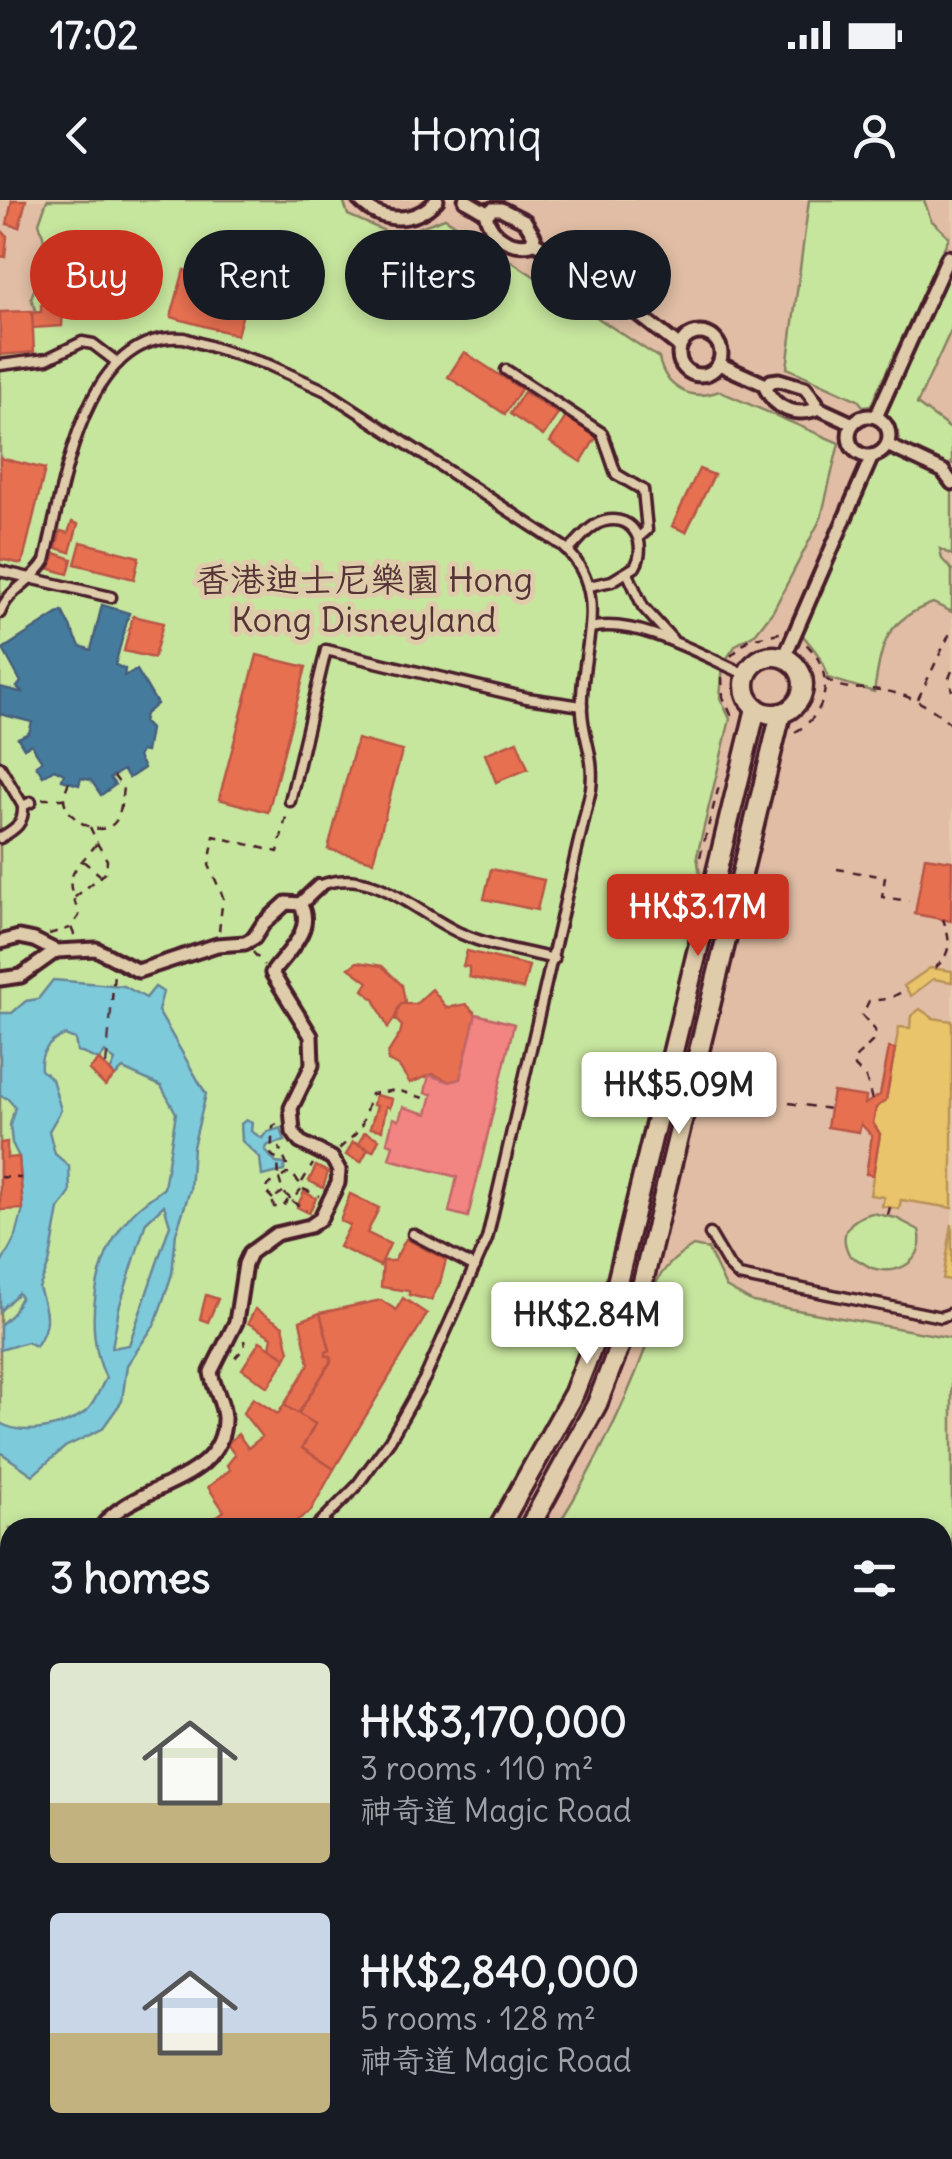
<!DOCTYPE html>
<html lang="en">
<head>
<meta charset="utf-8">
<style>
	body { margin:0; font-family:Delius,"LXGW WenKai TC",sans-serif; background:#242831; color:#f1f3f6; height:100vh; display:flex; flex-direction:column; font-size:38px; white-space:nowrap }
	* { box-sizing:border-box; margin:0 }
	p { font-size:32px; color:#9ea1a6 }
	.icon { flex:none; width:55px; height:55px; fill:none; stroke:currentColor; stroke-width:2; stroke-linecap:round; stroke-linejoin:round }
	.map { position:relative; flex:1; overflow:hidden }
	.side { position:absolute; left:0px; top:1318px; width:952px; height:642px; display:flex; flex-direction:column; background:#171b24; border-radius:30px 30px 0 0; box-shadow:0 5px 15px #0003 }
	.side>* { flex:none }
	.guide { position:absolute; left:30px; top:30px; width:892px; height:90px; display:flex; gap:20px }
	.price { position:absolute; translate:-50% -85px; padding:0 22px; border-radius:10px; background:#fff; color:#222; font-size:32px; line-height:65px; filter:drop-shadow(0 2px 5px #0008) }
	.price::after { content:''; position:absolute; left:50%; top:60px; width:30px; height:22px; margin-left:-15px; background:inherit; clip-path:polygon(0 0,100% 0,50% 100%) }
	.price.current { background:#c8321e; color:#fff }
	ul { padding:0; list-style:none }
	li { display:flex; align-items:center; gap:30px; height:250px; padding:0 50px }
	li span { display:grid; place-items:center; flex:none; width:280px; height:200px; border-radius:10px; color:#555 }
	li>.icon { margin-inline-start:auto }
	span .icon { width:120px; height:120px; fill:#fffc; stroke-width:1 }
	li b { font-size:42px }
	h2 { display:flex; justify-content:space-between; align-items:center; height:120px; padding:0 50px; font-size:42px }
	.chip { padding:0 35px; border-radius:45px; background:#171b24; box-shadow:0 5px 15px #0003; font-size:35px; line-height:90px }
	.chip.current { background:#c8321e; color:#fff }
	.status { display:flex; justify-content:space-between; align-items:center; height:70px; padding:0 50px; background:#171b24; direction:ltr }
	.status svg { height:28px; fill:currentColor }
	header { display:flex; justify-content:space-between; align-items:center; height:130px; padding:0 50px; background:#171b24; font-size:45px; font-weight:600 }
	.map>svg:first-child { display:block }
</style>
</head>
<body>
<div class="status"><b>17:02</b><svg viewBox="0 0 49 12"><path d="M0 12V9h3v3zM5 12V6h3v6zM10 12V3h3v9zM15 12V0h3v12zM26 1h20v11H26zM47 4h2v5h-2z"/></svg></div>
<header><svg class="icon" aria-label="back" viewBox="0 0 24 24"><path d="M15 5l-7 7 7 7"/></svg>Homiq<svg class="icon" aria-label="person" viewBox="0 0 24 24"><circle cx="12" cy="8" r="4"/><path d="M4 21q1-7 8-7t8 7"/></svg></header>
<div class="map">
<svg width="952" height="1959" viewBox="0 0 952 1959">
	<rect width="100%" height="100%" fill="#e5cbab"/>
	<filter id="ink" filterUnits="userSpaceOnUse"><feTurbulence type="fractalNoise" baseFrequency=".01" numOctaves="2"/><feDisplacementMap in="SourceGraphic" scale="20" xChannelSelector="R" yChannelSelector="G"/><feConvolveMatrix kernelMatrix="1 2 1 2 8 2 1 2 1" color-interpolation-filters="sRGB"/></filter>
	<g filter="url(#ink)">
		<path fill="#e0bda4" fill-rule="evenodd" d="M0,0h952v1959h-952zM10,1328h932v622h-932z"/>
		<g fill="#c6e59d" stroke="#888264" stroke-width="2.5">
			<path d="M47,0h296l5,15 48,21 49,-18 214,140c6,30 32,44 60,33l120,52 -18,75 -48,93 -17,22 -20,12 -13,19 -3,34 10,21 -33,137 5,32 -96,391 -42,110 -36,70 -42,68 -476,1v337l-10,2v-1512l32,-42 4,-1 -5,-14 8,-21 -3,-18 8,-20 -5,-16z"/>
			<path d="M809,0h115l7,20 18,17 -78,168 -8,1 -5,-6 -71,-32z"/>
			<path d="M952,66v62l-35,76 35,26v34h-7l-46,-20v-10l-13,-21z"/>
			<path d="M893,255l47,20 12,13v67l-12,-6 2,10 10,11v42l-19,-9c-49,18 -51,41 -59,89l-46,-14c-5,-26 -25,-37 -36,-59l69,-154 11,2z"/>
			<path d="M872,1013l24,5 23,12c8,29 -20,47 -47,38 -7,-3 -14,-9 -22,-12 -13,-23 -1,-37 22,-43z"/>
			<path d="M693,1046l15,3 18,38 27,15 199,36v786l-10,-9v-587l-385,-1c40,-65 74,-133 98,-206l-10,-3c7,-35 17,-53 48,-72z"/>
			<path d="M10,1719v107l-10,5v-110z"/>
			<path d="M943,1936l9,9v14h-97l-14,-9h101z"/>
			<path d="M253,1950h76l4,9h-71z"/>
		</g>
		<g fill="#7dcadb" stroke="#698695" stroke-width="2.5" fill-rule="evenodd">
			<path d="M53,780l71,6 22,12 9,-11 8,5 -5,19 48,83 -13,53 -3,43 -14,43 -4,41 -17,50 -28,41 -5,36 -20,28 -37,18 -32,28 -33,-23v-29c24,14 63,5 85,-11 9,-6 15,-24 21,-34 -24,-50 -12,-124 27,-165 8,-9 21,-17 31,-25l12,-75 -15,-27 -38,-17 -8,7 -5,-4 5,-11 -10,-9 -6,8 -22,-9 -2,-12 -10,-4c-16,6 -26,18 -24,35l11,9 9,31 -12,21 6,23 14,12 1,27 -11,16 -10,55 -10,24c8,23 12,37 -3,58l-9,-4 -27,8v-25l12,-11 9,-17 -3,-4 -18,18v-45l16,-30 7,-27 -4,-52 -7,-14 -2,-18 5,-18 -8,-9 -7,-2v-83h12l14,-12 12,-2zM164,1005l6,20 -41,120 -17,3 7,-40 27,-86z"/>
			<path d="M246,920l6,3 -1,8 11,7 5,-6 14,-4 4,13 -17,4 -3,5 11,13 9,1 -1,7 -22,5 -2,-18 -18,-17 -1,-17z"/>
		</g>
		<g fill="#e9c46a" stroke="#b99257" stroke-width="2.5">
			<path d="M930,768l22,3v11l-19,-3 -22,17 -7,-10z"/>
			<path d="M920,809l13,9 19,3v187l-51,-8 -2,9 -17,-3 2,-9 -14,-2 10,-61 -7,-11 3,-15 10,-8 13,-73 11,1 1,-12z"/>
			<path d="M952,1024v56l-9,-1z"/>
		</g>
		<g fill="#e76f51" stroke="#b85746" stroke-width="2.5">
			<path d="M12,0h14l-7,27 -12,-3z"/>
			<path d="M0,29l7,7 -2,21 -5,-1z"/>
			<path d="M184,70l66,18 -13,47 -66,-18z"/>
			<path d="M63,103l-1,23 -30,2v-15l9,-1v-7z"/>
			<path d="M32,111l2,41 -34,3v-43z"/>
			<path d="M464,152l57,37 -16,25 -57,-37z"/>
			<path d="M524,192l34,22 -15,22 -33,-22z"/>
			<path d="M566,217l31,19 -16,26 -31,-20z"/>
			<path d="M0,258l45,11 -23,95 -22,-5z"/>
			<path d="M699,269l15,6 -28,57 -14,-6z"/>
			<path d="M72,322l6,2 -8,28 -14,-4 5,-17 7,2z"/>
			<path d="M81,342l58,15 -5,22 -59,-15z"/>
			<path d="M55,353l17,6 -4,15 -18,-5z"/>
			<path d="M133,416l30,7 -9,35 -30,-7z"/>
			<path d="M257,455l49,12 -38,145 -49,-13z"/>
			<path d="M357,539l45,12 -29,110 -45,-12z"/>
			<path d="M517,541l11,28 -32,13 -11,-28z"/>
			<path d="M925,657l27,4 -1,60 -36,-7z"/>
			<path d="M491,669l53,11 -7,30 -53,-11z"/>
			<path d="M467,751l62,15 -6,23 -54,-12v-10l-6,-1z"/>
			<path d="M357,762l25,4 20,19 3,17 -17,26 -14,-29 -11,-9 5,-8 -19,-14z"/>
			<path d="M432,789l15,19 19,-4 10,10 -16,65 -10,3 -17,-8 -23,9 -11,-17 -11,-5v-8l12,-19 2,-8 -6,-6 1,-9 4,-7h15z"/>
			<path d="M889,848l6,1 -9,51 -10,8 -3,15 7,11 -7,41 -7,-1 6,-38 -11,-12 -2,8 -32,-5 3,-18 3,-17 33,5 -1,7 15,-9z"/>
			<path d="M99,860l16,16 -10,10 -16,-16z"/>
			<path d="M375,895l17,4 -2,9 -4,-2 -4,24 -12,-2 7,-22 -4,-1z"/>
			<path d="M365,932l14,7 -6,12 -15,-7z"/>
			<path d="M7,942v16l12,-1 4,52 -23,1v-67z"/>
			<path d="M353,942l15,7 -7,13 -15,-7z"/>
			<path d="M316,966l12,6 -5,16 -14,-7z"/>
			<path d="M304,992l12,6 -7,15 -12,-6z"/>
			<path d="M350,994l29,14 -12,25 23,11 -10,22 -41,-19 11,-22 -10,-4z"/>
			<path d="M406,1039l40,21 -6,23 -9,17 -22,-5v-4l-28,-4 2,-26h11z"/>
			<path d="M206,1095l12,4 -10,23 -8,-3z"/>
			<path d="M403,1098l24,16 -93,155 -32,-21 13,-24 -17,-10 33,-53 -1,-5h-4v-4l4,-2 -10,-37 61,-13 15,10z"/>
			<path d="M255,1109l28,17 6,26 -3,6 -16,-10 2,-11 -24,-14z"/>
			<path d="M320,1113l10,37 -4,2v4h4l1,5 -33,53 -14,-9 25,-41 -9,-43z"/>
			<path d="M260,1141l26,17 -18,29 -26,-18z"/>
			<path d="M253,1198l25,16 6,-9 31,19 -13,24 32,21 -24,43 -24,16h-63l-7,-11 8,-6 -16,-24 22,-17 -3,-5 8,-10 -8,-11 11,-10 10,14 14,-11 -19,-24z"/>
			<path d="M10,1482v18l-10,2v-18z"/>
			<path d="M396,1950h234l5,9h-234l-5,-1z"/>
			<path d="M728,1950h94l-2,4 11,-2 9,7h-97z"/>
		</g>
		<path fill="#f28482" stroke="#c06668" stroke-width="2.5" d="M476,814l38,10 -46,193 -19,-5 8,-35 -68,-18 4,-14 -6,-2 6,-25 6,2 4,-13 24,7 5,-20 -7,-1 4,-18 21,7 10,-3z"/>
		<path fill="#457b9d" stroke="#465f7b" stroke-width="2.5" d="M102,405l27,8 -14,52 10,4 -1,7 13,-6 20,34 -12,10 -2,8 7,7 -4,23 -5,-1 -3,6 6,11 -15,10 -6,-8 -13,8 5,7 -14,10 -10,-15 -10,-2 -2,7 -10,-3 -7,-2 2,-6 -10,-5 -11,7 -7,-11 6,-4 -11,-17 -7,4 -6,-10 11,-5 3,-11 -32,-8v-27l24,6 -7,-6 4,-5 -18,-33 59,-38 18,35 11,4z"/>
		<g fill="none" stroke-linecap="round" stroke-linejoin="round">
			<path stroke="#523945" stroke-width="2.5" stroke-dasharray="12 10" stroke-linecap="butt" d="M106,865l6,-65"/>
			<defs>
				<g id="service">
					<path d="M0,165l47,-6 35,-17 11,2 25,19"/>
					<path d="M506,170l96,63 14,41 27,16 4,40 -8,7"/>
					<path d="M568,351c11,-10 22,-27 37,-30 29,-7 43,24 30,46l-23,14 -23,5"/>
					<path d="M0,371l111,26"/>
					<path d="M628,374l15,33 29,32"/>
					<path d="M0,413c8,-24 33,-31 45,-52 18,-72 37,-232 139,-223l85,27 57,26 238,156c50,48 14,105 18,165 2,30 13,44 9,77l-104,450 -62,139 -35,62 -35,48 -40,40"/>
					<path d="M590,428c48,-11 113,28 157,47"/>
					<path d="M0,567l23,39 8,-4"/>
					<path d="M290,601l36,-151 201,48 55,8"/>
					<path d="M0,638c15,-9 24,-14 23,-32"/>
					<path d="M319,686c53,-23 97,28 143,48 29,13 62,17 92,25"/>
					<path d="M413,1034l62,33"/>
					<path d="M710,1034l19,32 10,10 202,41 11,-4"/>
					<path d="M0,1540l10,-3"/>
				</g>
				<g id="pedestrian">
					<path d="M359,0c23,24 55,24 78,0"/>
					<path d="M465,0l22,13"/>
					<path d="M501,9l24,12 9,15 -3,8c-21,4 -39,-8 -45,-28l6,-7z"/>
					<path d="M533,41l52,34"/>
					<path d="M589,72c20,1 33,11 41,29l-1,6c-21,8 -38,-7 -46,-26z"/>
					<path d="M629,107l51,40"/>
					<circle cx="700" cy="154" r="21"/>
					<path d="M719,164l47,21"/>
					<path d="M779,180l26,8 11,14 -2,8c-20,6 -39,-2 -48,-21l5,-8z"/>
					<path d="M816,207l37,17"/>
					<circle cx="869" cy="236" r="20"/>
					<path d="M876,217l72,-160"/>
					<path d="M887,245l56,26 9,12"/>
					<path d="M784,458l88,-202"/>
					<path d="M300,704l19,-18"/>
					<path d="M0,742l19,-5 15,3 22,11 40,-2 42,22 79,-26 28,-2 9,-5 9,-14 23,-21 14,1c16,25 -14,49 -28,69l39,63 1,29 -21,43 2,24 7,10 32,16 7,12 -1,13 -18,36 -10,7 -34,8 -26,19 -5,11 -9,58 -25,50c2,16 12,29 13,45 2,68 -94,66 -123,111"/>
					<path d="M0,779l21,-3 35,-25"/>
					<path d="M0,1408l10,3"/>
				</g>
				<g id="tertiary">
					<circle cx="774" cy="485" r="29"/>
					<path d="M499,1328l75,-135 43,-110 139,-575"/>
					<path d="M529,1328l68,-124 44,-114 140,-577"/>
					<path d="M0,1679l10,-3"/>
					<path d="M0,1705l10,-3"/>
				</g>
			</defs>
			<use href="#service" stroke="#4a1f2b" stroke-width="15"/>
			<use href="#pedestrian" stroke="#4a1f2b" stroke-width="19"/>
			<use href="#tertiary" stroke="#4a1f2b" stroke-width="25"/>
			<g stroke="#4a1f2b" stroke-width="2.5" stroke-dasharray="8 8" stroke-linecap="butt">
				<path d="M731,456l18,-17 31,-6"/>
				<path d="M952,471l-3,7 3,13"/>
				<path d="M722,477l1,20 11,24"/>
				<path d="M826,479c18,13 33,8 54,11 28,4 51,16 72,35"/>
				<path d="M918,499l34,-70"/>
				<path d="M795,532c35,-19 40,-61 11,-88"/>
				<path d="M952,568l-4,9 4,12"/>
				<path d="M69,582c-2,4 -5,12 -5,16 0,18 32,40 48,27 10,-7 9,-25 11,-37l-9,-12"/>
				<path d="M42,599h21"/>
				<path d="M90,627l7,15"/>
				<path d="M97,643l10,17 -1,12 -32,26c-12,-25 10,-36 23,-55z"/>
				<path d="M700,657l19,-71"/>
				<path d="M83,661l17,14"/>
				<path d="M837,669l48,8 -3,20 27,4"/>
				<path d="M74,699l5,17 -8,11 4,10"/>
				<path d="M219,731l4,-34 -14,-32 5,-29 64,16 9,-40"/>
				<path d="M49,734l21,-6"/>
				<path d="M253,752l11,13"/>
				<path d="M935,768c17,-15 16,-27 8,-49"/>
				<path d="M112,800l2,-28"/>
				<path d="M872,900l-6,-22 -11,-11v-9l20,-19v-9l-13,-15 7,-14 19,-2 18,-9"/>
				<path d="M789,903l41,6"/>
				<path d="M277,924l-4,2 -2,28 7,7 1,18 11,-7 -11,-25"/>
				<path d="M339,949l21,-19 11,-36 25,-4 35,10"/>
				<path d="M0,977l21,1"/>
				<path d="M302,982l11,-18"/>
				<path d="M303,989l16,7"/>
				<path d="M283,992l-11,7 2,8h9l5,-7"/>
				<path d="M273,999l-9,-9 11,-11h4l4,13 9,8 11,-13 -12,-14"/>
				<path d="M292,1001l14,9"/>
				<path d="M888,1015l2,-8"/>
				<path d="M235,1158l10,-11 -1,-7"/>
				<path d="M10,1362l-7,-1 -3,6 10,11"/>
				<path d="M0,1444l10,2"/>
				<path d="M345,1950l4,9"/>
				<path d="M637,1950l7,6 25,3"/>
				<path d="M852,1950l4,9"/>
				<path d="M869,1958l6,-8"/>
				<path d="M867,1959h9"/>
			</g>
			<use href="#service" stroke="#dfccaa" stroke-width="8"/>
			<use href="#pedestrian" stroke="#dfccaa" stroke-width="11"/>
			<use href="#tertiary" stroke="#dfccaa" stroke-width="18"/>
		</g>
	</g>
	<g text-anchor="middle" stroke-width="10" stroke-linejoin="round" paint-order="stroke">
		<g font-size="35" fill="#563336" stroke="#dfccaa">
			<text x="364" y="392">香港迪士尼樂園 Hong<tspan x="364" dy="40">Kong Disneyland</tspan></text>
		</g>
	</g>
</svg>
<b class="price current" style="left:698px;top:759px">HK$3.17M</b>
<b class="price" style="left:679px;top:937px">HK$5.09M</b>
<b class="price" style="left:587px;top:1167px">HK$2.84M</b>
<div class="guide">
<a class="chip current">Buy</a>
<a class="chip">Rent</a>
<a class="chip">Filters</a>
<a class="chip">New</a>
</div>
<section class="side">
<h2>3 homes<svg class="icon" aria-label="filters" viewBox="0 0 24 24"><path d="M4 7h16M4 17h16"/><circle cx="9" cy="7" r="2"/><circle cx="15" cy="17" r="2"/></svg></h2>
<ul>
<li><span style="background:linear-gradient(#dfe7d0 70%,#c2b280 0)"><svg class="icon" aria-label="home" viewBox="0 0 24 24"><path d="M3 11l9-7 9 7M6 9v11h12V9"/></svg></span><div><b>HK$3,170,000</b><p>3 rooms · 110 m²</p><p>神奇道 Magic Road</p></div></li>
<li><span style="background:linear-gradient(#c9d6e8 60%,#c2b280 0)"><svg class="icon" aria-label="home" viewBox="0 0 24 24"><path d="M3 11l9-7 9 7M6 9v11h12V9"/></svg></span><div><b>HK$2,840,000</b><p>5 rooms · 128 m²</p><p>神奇道 Magic Road</p></div></li>
</ul>
</section>
</div>
</body>
</html>
